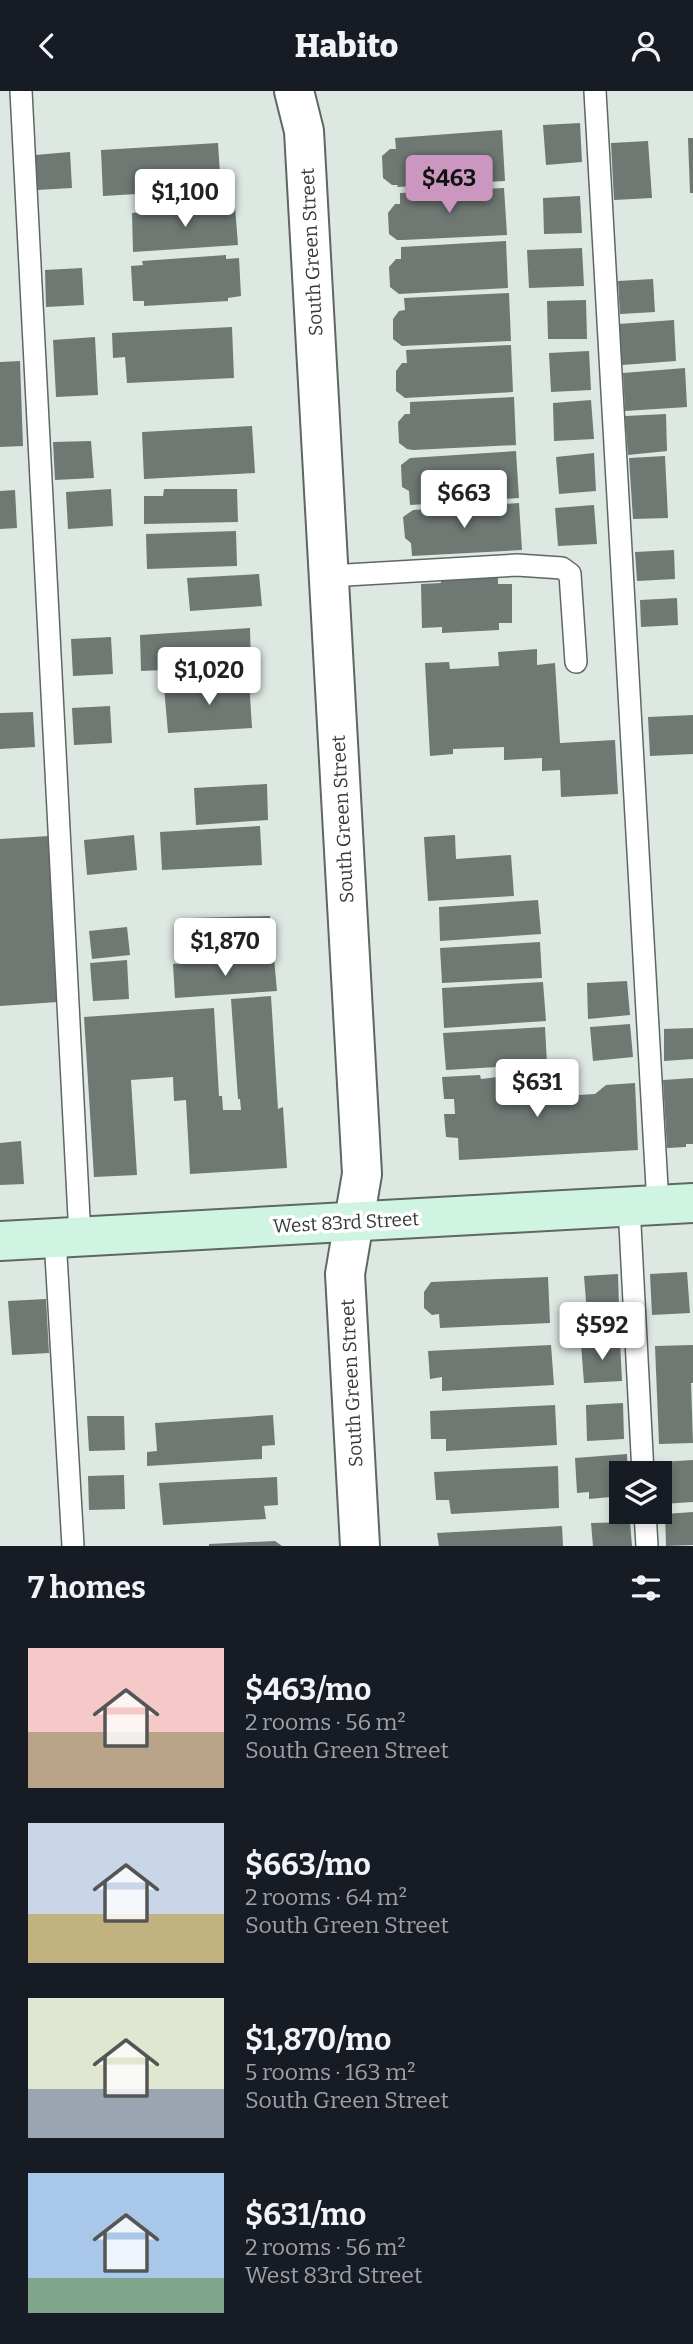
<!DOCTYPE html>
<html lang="en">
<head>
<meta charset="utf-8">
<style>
	body { margin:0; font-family:Bitter,serif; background:#242831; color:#f1f3f6; height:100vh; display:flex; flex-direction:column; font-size:26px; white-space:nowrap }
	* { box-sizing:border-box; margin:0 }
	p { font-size:23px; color:#9ea1a6 }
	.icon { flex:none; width:38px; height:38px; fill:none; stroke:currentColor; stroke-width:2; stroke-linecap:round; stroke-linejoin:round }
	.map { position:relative; height:1455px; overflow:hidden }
	.drawer { display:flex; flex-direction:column; background:#171b24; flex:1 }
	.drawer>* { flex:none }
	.controls { position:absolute; left:609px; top:1370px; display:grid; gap:14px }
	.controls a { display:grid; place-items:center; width:63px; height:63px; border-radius:0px; background:#171b24; box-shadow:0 4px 10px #0003; font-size:35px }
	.price { position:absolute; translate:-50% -60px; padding:0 16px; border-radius:7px; background:#fff; color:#222; font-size:23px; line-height:46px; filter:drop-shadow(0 2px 4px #0008) }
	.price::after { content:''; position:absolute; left:50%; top:42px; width:21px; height:16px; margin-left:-10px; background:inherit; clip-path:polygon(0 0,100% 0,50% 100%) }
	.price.selected { background:#cb97c1; color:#111 }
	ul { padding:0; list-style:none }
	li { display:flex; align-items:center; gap:21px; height:175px; padding:0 28px }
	li span { display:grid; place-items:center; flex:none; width:196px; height:140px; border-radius:0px; color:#555 }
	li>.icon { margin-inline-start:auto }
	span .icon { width:84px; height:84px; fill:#fffc; stroke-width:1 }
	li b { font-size:30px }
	h2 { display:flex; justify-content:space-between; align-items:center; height:84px; padding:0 28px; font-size:30px }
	header { display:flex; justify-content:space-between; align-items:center; height:91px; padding:0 28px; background:#171b24; font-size:32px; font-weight:800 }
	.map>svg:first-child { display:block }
</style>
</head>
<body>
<header><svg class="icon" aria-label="back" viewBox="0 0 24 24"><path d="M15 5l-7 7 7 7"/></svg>Habito<svg class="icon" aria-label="person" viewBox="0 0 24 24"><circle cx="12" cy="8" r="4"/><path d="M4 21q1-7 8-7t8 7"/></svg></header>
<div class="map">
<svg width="693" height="1455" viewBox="0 0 693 1455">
	<rect width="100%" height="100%" fill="#dee8e2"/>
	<g fill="#6f7873">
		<path d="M580,32l2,39 -36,3 -3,-40z"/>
		<path d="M502,39l3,51 -108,6 1,-2h-6l-9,-7 -1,-22 8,-7h6l-1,-11z"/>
		<path d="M688,47h5v55h-3z"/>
		<path d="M648,50l4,57 -38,2 -3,-57z"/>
		<path d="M218,52l3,46 -118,7 -2,-46z"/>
		<path d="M70,61l2,36 -35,2 -2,-35z"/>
		<path d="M504,97l3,47 -104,5h-6l-8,-6 -1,-21 7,-9h5v-11z"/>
		<path d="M580,105l2,37 -38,1 -1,-36z"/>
		<path d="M235,115l3,39 -105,7 -1,-39z"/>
		<path d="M506,150l2,47 -109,6 -9,-7 -1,-20 7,-8h5v-12z"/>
		<path d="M582,157l2,38 -55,2 -2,-38z"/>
		<path d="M226,164v4l13,-1 2,38 -13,2v3l-84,5v-5h-11l-2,-35 12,-1 -1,-4z"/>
		<path d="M82,177l2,37 -38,2 -1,-37z"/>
		<path d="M653,188l2,33 -35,2 -2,-33z"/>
		<path d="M509,202l2,48 -109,5 -9,-7v-20l6,-8 6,-1 -1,-12z"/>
		<path d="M586,209l1,39h-39l-1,-38z"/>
		<path d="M674,229l2,41 -54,4 -3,-41z"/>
		<path d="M232,236l2,51 -107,5 -2,-26 -12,1 -1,-25z"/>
		<path d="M95,246l3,58 -42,2 -3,-57z"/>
		<path d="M511,254l2,47 -108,6 -9,-7v-20l6,-8h5l-1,-13z"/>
		<path d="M589,260l2,39 -40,2 -2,-39z"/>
		<path d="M20,270l3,85 -23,1v-85z"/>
		<path d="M685,277l2,39 -62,4 -2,-38z"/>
		<path d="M514,306l2,48 -103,5 -6,-1 -8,-6 -1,-21 7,-8h5v-12z"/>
		<path d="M591,309l3,39 -40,2 -1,-38z"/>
		<path d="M666,323l1,37 -39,4 -3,-39z"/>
		<path d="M252,335l3,47 -111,6 -2,-47z"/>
		<path d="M91,350l3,37 -39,2 -2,-38z"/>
		<path d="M516,360l3,47 -109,7 -1,-14 -7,-4 -1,-22 9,-7z"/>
		<path d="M594,362l2,38 -37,3 -3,-37z"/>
		<path d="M665,365l3,62 -35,1 -4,-61z"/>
		<path d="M111,398l2,37 -45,3 -2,-37z"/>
		<path d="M164,398h73l1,33 -94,2v-28h19z"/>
		<path d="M15,399l2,38 -17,1v-38z"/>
		<path d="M519,412l3,47 -110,6 -1,-13 -6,-5 -2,-21 10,-7z"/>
		<path d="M594,414l3,39 -39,2 -3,-38z"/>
		<path d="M236,440l1,35 -90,3 -1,-35z"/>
		<path d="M674,459l1,29 -38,2 -2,-29z"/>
		<path d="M259,483l3,32 -72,5 -3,-33z"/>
		<path d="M498,484v9h14v39h-13v7l-57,3v-6l-20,1 -1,-44 20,-1v-6z"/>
		<path d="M677,507l1,27 -37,2 -1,-27z"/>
		<path d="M250,537l1,38 -110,5 -1,-36z"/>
		<path d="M111,546l2,37 -40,2 -2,-37z"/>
		<path d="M537,558v16l18,-2 5,80 55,-3 3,54 -57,3 -1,-27 -18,1v-13l-38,2v-13l-51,2v5l-23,2 -5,-93 24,-1 1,7 49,-3 -1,-14z"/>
		<path d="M249,589l3,48 -84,5 -4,-46z"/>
		<path d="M110,615l2,37 -38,2 -2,-37z"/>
		<path d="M33,621l2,35 -35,2v-36z"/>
		<path d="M693,624v39l-43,2 -2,-39z"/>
		<path d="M267,693l1,36 -72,5 -2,-37z"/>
		<path d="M260,735l2,39 -100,5 -2,-38z"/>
		<path d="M134,744l3,35 -50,5 -3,-35z"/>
		<path d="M455,744l1,24 55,-4 3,41 -86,5 -4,-64z"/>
		<path d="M49,745l9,166 -58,4v-167z"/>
		<path d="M538,809l3,34 -101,7 -1,-34z"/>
		<path d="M270,825l1,37 -79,3 -2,-38z"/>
		<path d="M127,836l3,28 -38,4 -3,-28z"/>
		<path d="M540,851l2,36 -100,5 -2,-35z"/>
		<path d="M274,867l3,33 -102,7 -2,-34z"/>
		<path d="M127,869l2,39 -36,2 -3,-38z"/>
		<path d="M627,890l3,34 -42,4 -1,-36z"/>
		<path d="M543,891l3,39 -102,7 -2,-40z"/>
		<path d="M271,905l7,113 5,-2 4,61 -97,6 -4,-74 -12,1 -1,-24 -42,3 6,95 -43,2 -10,-160 130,-9 5,88h3l1,14h18l-1,-11h-2l-7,-100z"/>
		<path d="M630,933l3,33 -40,4 -3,-34z"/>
		<path d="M545,936l2,37 -101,6 -3,-37z"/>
		<path d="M693,937v31l-29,2v-32z"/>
		<path d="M498,981l31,1 1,25 65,-4 11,-9 29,-2 3,67 -179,10 -1,-22 -12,-1 -2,-23h11l-1,-15h-10l-2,-22 38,-2 1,4 17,-2z"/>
		<path d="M693,987v66h-7v3l-19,1 -4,-68z"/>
		<path d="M21,1050l3,43 -24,1v-42z"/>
		<path d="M687,1181l3,41 -38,2 -2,-41z"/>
		<path d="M618,1183l1,33h-6l2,18 -27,1 -4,-50z"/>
		<path d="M548,1186l2,46 -110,5 -1,-14 -7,1 -8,-7v-16l7,-10z"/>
		<path d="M46,1208l3,54 -37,2 -4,-54z"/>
		<path d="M620,1251l2,39 -38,2 -3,-39z"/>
		<path d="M551,1254l3,40 -112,6v-14l-12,2 -2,-28z"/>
		<path d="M693,1254v38h-2l2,60 -34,1 -4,-98z"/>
		<path d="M623,1312l1,36 -37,2 -1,-36z"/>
		<path d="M555,1314l2,40 -111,6v-12h-15l-1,-28z"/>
		<path d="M273,1324l2,30 -13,1v13l-115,7v-14l10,-1 -2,-28z"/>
		<path d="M87,1325h37l1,34 -36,1z"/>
		<path d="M627,1363l1,19h-7v23l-32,3v-7l-12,1 -2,-35z"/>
		<path d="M693,1369v42l-30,2 -3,-42z"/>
		<path d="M558,1375l1,42 -108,6 -2,-14h-13l-2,-28z"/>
		<path d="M124,1384l1,34 -36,1 -1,-34z"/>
		<path d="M277,1386l1,28 -14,1 2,13 -103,6 -4,-42z"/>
		<path d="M693,1421v33l-27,1 -1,-32z"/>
		<path d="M630,1431l2,24h-39l-2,-23z"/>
		<path d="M562,1435l1,20h-124l-2,-13z"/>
		<path d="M275,1450l7,5h-73v-2z"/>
	</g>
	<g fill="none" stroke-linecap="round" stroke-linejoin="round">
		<defs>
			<g id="lane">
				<path d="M21,0l59,1146"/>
				<path d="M595,0l63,1114"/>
				<path d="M329,485l188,-11 45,3 8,6 6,88"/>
				<path d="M629,1115l14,267"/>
				<path d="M55,1147l18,308"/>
				<path d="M645,1421l2,34"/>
			</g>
			<path id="street" d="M294,0l10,40 58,1043 -17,100 15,272"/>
			<path id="secondary" d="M0,1150l693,-38"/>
		</defs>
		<use href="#lane" stroke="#5e6762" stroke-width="24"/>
		<use href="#street" stroke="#5e6762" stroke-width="42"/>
		<use href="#secondary" stroke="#5e6762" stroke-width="42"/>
		<use href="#lane" stroke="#fff" stroke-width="21"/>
		<use href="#street" stroke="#fff" stroke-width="38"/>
		<use href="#secondary" stroke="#d0f4e2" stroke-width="38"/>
	</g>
	<g text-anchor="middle" stroke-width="7" stroke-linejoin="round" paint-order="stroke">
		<g font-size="19" fill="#373b38" stroke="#fff">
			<text transform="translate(311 161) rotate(-93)" y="7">South Green Street</text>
			<text transform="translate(342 728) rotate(-93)" y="7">South Green Street</text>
			<text transform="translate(346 1131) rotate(-3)" y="7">West 83rd Street</text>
			<text transform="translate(351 1292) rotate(-93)" y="7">South Green Street</text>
		</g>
	</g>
</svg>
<div class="controls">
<a><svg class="icon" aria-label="layers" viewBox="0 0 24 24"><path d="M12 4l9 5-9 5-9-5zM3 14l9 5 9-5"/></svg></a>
</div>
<b class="price selected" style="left:449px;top:124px">$463</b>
<b class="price" style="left:185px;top:138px">$1,100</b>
<b class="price" style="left:464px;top:439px">$663</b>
<b class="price" style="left:209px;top:616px">$1,020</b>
<b class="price" style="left:225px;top:887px">$1,870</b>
<b class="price" style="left:537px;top:1028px">$631</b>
<b class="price" style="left:602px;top:1271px">$592</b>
</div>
<section class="drawer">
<h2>7 homes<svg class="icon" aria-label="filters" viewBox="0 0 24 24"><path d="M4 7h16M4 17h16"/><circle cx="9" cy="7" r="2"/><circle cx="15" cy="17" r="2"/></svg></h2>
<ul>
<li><span style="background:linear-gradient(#f6c9c9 60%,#b9a48a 0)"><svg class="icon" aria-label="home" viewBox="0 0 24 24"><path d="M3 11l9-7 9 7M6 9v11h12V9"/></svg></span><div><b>$463/mo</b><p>2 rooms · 56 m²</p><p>South Green Street</p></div></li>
<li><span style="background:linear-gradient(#c9d6e8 65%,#c2b280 0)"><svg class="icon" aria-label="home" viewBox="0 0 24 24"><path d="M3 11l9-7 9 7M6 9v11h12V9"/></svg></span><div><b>$663/mo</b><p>2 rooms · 64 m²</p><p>South Green Street</p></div></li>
<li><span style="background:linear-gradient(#dfe7d0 65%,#9aa5b1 0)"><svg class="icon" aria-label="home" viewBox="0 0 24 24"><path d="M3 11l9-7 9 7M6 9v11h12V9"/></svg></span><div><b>$1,870/mo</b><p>5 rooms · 163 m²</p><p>South Green Street</p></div></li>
<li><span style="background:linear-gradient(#a9c7e8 75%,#7fa58c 0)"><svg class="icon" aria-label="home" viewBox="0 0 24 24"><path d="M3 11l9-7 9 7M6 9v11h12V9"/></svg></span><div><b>$631/mo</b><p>2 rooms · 56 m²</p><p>West 83rd Street</p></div></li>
</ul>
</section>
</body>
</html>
